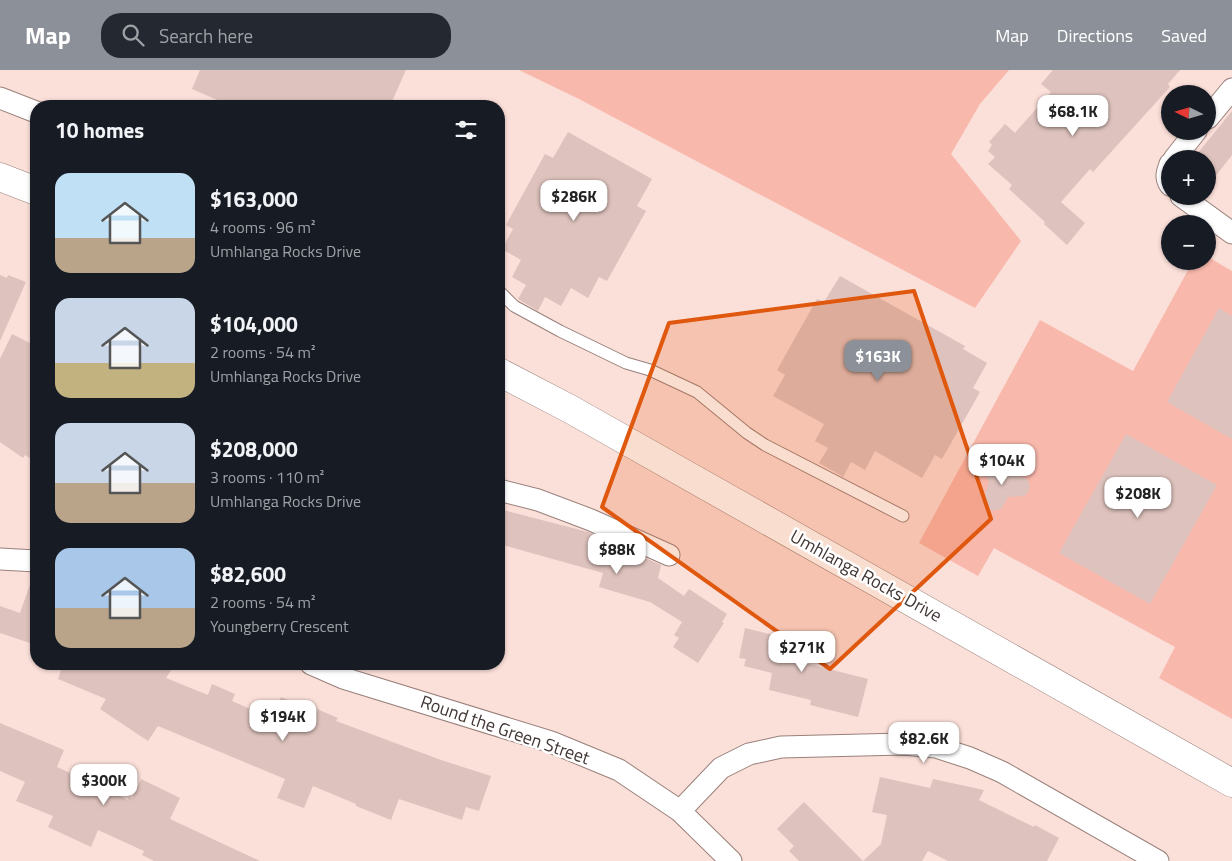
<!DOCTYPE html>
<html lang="en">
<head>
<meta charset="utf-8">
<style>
	body { margin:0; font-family:"Titillium Web",sans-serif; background:#242831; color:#f1f3f6; height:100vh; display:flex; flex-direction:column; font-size:19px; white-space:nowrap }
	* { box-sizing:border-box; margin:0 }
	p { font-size:16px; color:#9ea1a6 }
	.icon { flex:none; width:28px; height:28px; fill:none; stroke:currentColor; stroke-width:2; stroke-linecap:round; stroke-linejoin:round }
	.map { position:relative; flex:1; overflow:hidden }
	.drawer { position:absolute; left:30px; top:30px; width:475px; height:570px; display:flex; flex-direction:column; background:#171b24; border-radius:20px; box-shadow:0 1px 4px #0004 }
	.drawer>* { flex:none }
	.needle { width:32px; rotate:275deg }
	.tools { position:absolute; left:1161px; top:15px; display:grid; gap:10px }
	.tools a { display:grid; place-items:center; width:55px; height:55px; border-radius:50%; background:#171b24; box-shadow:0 1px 4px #0004; font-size:25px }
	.price { position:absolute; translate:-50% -42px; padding:0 11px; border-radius:10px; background:#fff; color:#222; font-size:16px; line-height:32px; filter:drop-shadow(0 1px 2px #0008) }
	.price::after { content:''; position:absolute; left:50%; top:30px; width:15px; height:11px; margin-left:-8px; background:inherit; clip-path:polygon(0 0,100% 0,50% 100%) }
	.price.active { background:#8c9099; color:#fff }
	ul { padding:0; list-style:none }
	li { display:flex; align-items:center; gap:15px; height:125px; padding:0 25px }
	li span { display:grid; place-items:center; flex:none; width:140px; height:100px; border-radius:15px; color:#555 }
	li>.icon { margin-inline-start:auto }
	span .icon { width:60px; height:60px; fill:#fffc; stroke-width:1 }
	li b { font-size:21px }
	h2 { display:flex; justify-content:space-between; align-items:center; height:60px; padding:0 25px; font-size:21px }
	header { display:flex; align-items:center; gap:30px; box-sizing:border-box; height:70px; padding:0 25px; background:#8c9099; color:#fff }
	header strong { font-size:24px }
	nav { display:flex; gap:28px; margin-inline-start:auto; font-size:18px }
	.search { width:350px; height:45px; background:#242831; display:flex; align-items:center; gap:12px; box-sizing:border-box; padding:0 18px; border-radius:20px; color:#9ea1a6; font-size:19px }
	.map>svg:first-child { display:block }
</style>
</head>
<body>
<header>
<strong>Map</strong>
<div class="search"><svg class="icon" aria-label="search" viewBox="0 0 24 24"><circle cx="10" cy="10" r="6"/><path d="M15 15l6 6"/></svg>Search here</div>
<nav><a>Map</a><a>Directions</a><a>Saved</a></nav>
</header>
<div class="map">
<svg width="1232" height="791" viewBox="0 0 1232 791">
	<rect width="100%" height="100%" fill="#fbdfd9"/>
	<g fill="#f9b8ac">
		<path d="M519,0h490l-29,34 -29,50 70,87 -46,67 -396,-209z"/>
		<path d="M1208,187l24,14v448l-73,-41 16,-31 -181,-99 -16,28 -59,-33 121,-223 93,51 60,-110h15z"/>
	</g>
	<g fill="#dec2bd">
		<path d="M200,0h206l-16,36h-159l-39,-17z"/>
		<path d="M1053,0h127l-12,14 2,3 -77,85 -3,-3 -29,33 24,21 -18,22 -23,-21 1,-2 -36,-33 3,-4 -24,-21 7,-7 -7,-6 4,-6 -3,-3 16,-18 10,9 36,-41 -10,-8z"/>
		<path d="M1232,41v44l-24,31v-27h-15z"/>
		<path d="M568,62l84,47 -15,27 9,5 -39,70 -8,-4 -11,21 -17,-10 -10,18 -16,-9 -7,14 -20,-12 8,-14 -14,-8 9,-17 -19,-11 11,-20 -7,-4 39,-71 8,4z"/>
		<path d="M0,205l7,3 1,-3 18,7 -26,59z"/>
		<path d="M840,206l125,70 -2,3 24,14 -14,25 7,4 -38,67 -7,-4 -13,23 -47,-27 -10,19 -14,-8 -8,15 -8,-5 -16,-9 9,-15 -13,-7 9,-17 -51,-28 12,-21 -8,-5 40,-71 7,3z"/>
		<path d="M1219,238l13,8v123l-65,-37z"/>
		<path d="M12,264l24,12v116l-11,-7 -2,3 -23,-16v-83z"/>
		<path d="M1126,364l91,51 -67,119 -91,-51z"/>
		<path d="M994,390l6,2 7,11 18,5 3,2 2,7 -3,7 -3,2 -16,1 -7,12 -9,2 -6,-3 -3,-6 6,-21 -6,-9 4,-9z"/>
		<path d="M499,439l89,23 26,12 -1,5 30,8 18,8 -3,13 26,18 5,-7 38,25 -5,8 2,1 -26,40 -25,-16 6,-9 -5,-3 8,-13 -32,-20 -51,-15 4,-14 -104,-29z"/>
		<path d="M33,506h3v69l-36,-12v-27l20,7z"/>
		<path d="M745,558l64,16 -4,19 63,16 -10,38 -48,-12 1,-5 -42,-10 3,-17 -28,-7 2,-7 -7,-1z"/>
		<path d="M63,594h112l-9,14 42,17 4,-11 23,10 -3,7 41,18 8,-22 35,16 1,-4 21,9 -2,3 105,39 50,16 -12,35 -13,-4 -4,13 -63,-21 -8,21 -35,-14v-2l-43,-18 -9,22 -27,-10 8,-19 -127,-53 -10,15 -48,-32 6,-10 -48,-20z"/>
		<path d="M0,653l64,27 -7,17 71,33 1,-3 3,1 9,-19 39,19 -10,21 90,42h-106l-12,-6 2,-4 -46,-21 -7,17 -43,-20 5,-11 -37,-15 9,-19 -25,-11z"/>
		<path d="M880,707l50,11 3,-9 51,11 -5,10 55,27 1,-2 24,13 -12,23h-99l-20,-10 -6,10h-123l-10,-10 5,-5 -17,-17 27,-27 59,59 18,-17 6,-29 -15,-3z"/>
	</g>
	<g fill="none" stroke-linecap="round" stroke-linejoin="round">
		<defs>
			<path id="service" d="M499,221l15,15 46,25 66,32 24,7 47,22 50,41 18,12 138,71"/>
			<g id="minor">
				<path d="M0,28l36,14"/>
				<path d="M1208,48l24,-29"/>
				<path d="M1174,89l22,-28"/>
				<path d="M1170,94c-3,9 -5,13 0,21"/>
				<path d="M1181,126l51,37"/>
				<path d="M499,420l39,10 53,20 78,35"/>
				<path d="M0,489l36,2"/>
				<path d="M311,594l32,14 208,64 68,28 61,41 51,50"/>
				<path d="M680,741l41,-43 28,-14 32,-7 122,-3 33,3 34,11 32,14 156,89"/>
			</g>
			<g id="secondary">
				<path d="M0,107l36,14"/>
				<path d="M499,302l71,37 662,374"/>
			</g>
		</defs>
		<use href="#service" stroke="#99807b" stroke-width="13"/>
		<use href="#minor" stroke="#99807b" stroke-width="23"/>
		<use href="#secondary" stroke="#99807b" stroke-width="29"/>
		<use href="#service" stroke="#fff" stroke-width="11"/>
		<use href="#minor" stroke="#fff" stroke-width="21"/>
		<use href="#secondary" stroke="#fff" stroke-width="28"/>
	</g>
	<path fill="#e0570e" fill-opacity="0.2" stroke="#e0570e" stroke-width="4" stroke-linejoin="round" d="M914,221l77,228 -161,150 -228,-162 67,-184z"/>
	<g text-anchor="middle" stroke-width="5" stroke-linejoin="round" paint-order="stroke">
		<g font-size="18" fill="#413634" stroke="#fff">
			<text transform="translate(866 506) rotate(29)" y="6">Umhlanga Rocks Drive</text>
			<text transform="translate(505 660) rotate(19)" y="6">Round the Green Street</text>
		</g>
	</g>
</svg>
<div class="tools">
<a><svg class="needle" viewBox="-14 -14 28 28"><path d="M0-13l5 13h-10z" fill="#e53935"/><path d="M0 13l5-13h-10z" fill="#9ea1a6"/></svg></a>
<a>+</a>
<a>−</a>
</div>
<b class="price" style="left:1073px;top:67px">$68.1K</b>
<b class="price" style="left:574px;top:152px">$286K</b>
<b class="price active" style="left:878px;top:312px">$163K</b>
<b class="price" style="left:1002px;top:416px">$104K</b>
<b class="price" style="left:1138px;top:449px">$208K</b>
<b class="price" style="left:617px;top:505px">$88K</b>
<b class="price" style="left:802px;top:603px">$271K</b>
<b class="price" style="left:283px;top:672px">$194K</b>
<b class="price" style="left:924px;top:694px">$82.6K</b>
<b class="price" style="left:104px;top:736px">$300K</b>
<section class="drawer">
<h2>10 homes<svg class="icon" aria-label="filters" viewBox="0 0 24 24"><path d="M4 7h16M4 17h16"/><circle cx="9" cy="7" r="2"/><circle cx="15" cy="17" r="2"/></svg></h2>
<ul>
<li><span style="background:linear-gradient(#bfe0f5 65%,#b9a48a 0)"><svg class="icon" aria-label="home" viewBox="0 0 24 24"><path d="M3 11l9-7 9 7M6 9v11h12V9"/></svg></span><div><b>$163,000</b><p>4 rooms · 96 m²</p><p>Umhlanga Rocks Drive</p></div></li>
<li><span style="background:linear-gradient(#c9d6e8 65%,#c2b280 0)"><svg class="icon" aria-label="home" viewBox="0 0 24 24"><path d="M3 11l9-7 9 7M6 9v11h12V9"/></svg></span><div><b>$104,000</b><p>2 rooms · 54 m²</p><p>Umhlanga Rocks Drive</p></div></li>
<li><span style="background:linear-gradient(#c9d6e8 60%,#b9a48a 0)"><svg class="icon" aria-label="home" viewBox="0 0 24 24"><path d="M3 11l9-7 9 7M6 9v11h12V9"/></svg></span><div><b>$208,000</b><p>3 rooms · 110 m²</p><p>Umhlanga Rocks Drive</p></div></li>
<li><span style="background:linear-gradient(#a9c7e8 60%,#b9a48a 0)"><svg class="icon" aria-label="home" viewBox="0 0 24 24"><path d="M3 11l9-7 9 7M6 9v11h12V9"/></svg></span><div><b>$82,600</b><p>2 rooms · 54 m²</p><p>Youngberry Crescent</p></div></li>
</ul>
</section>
</div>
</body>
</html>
